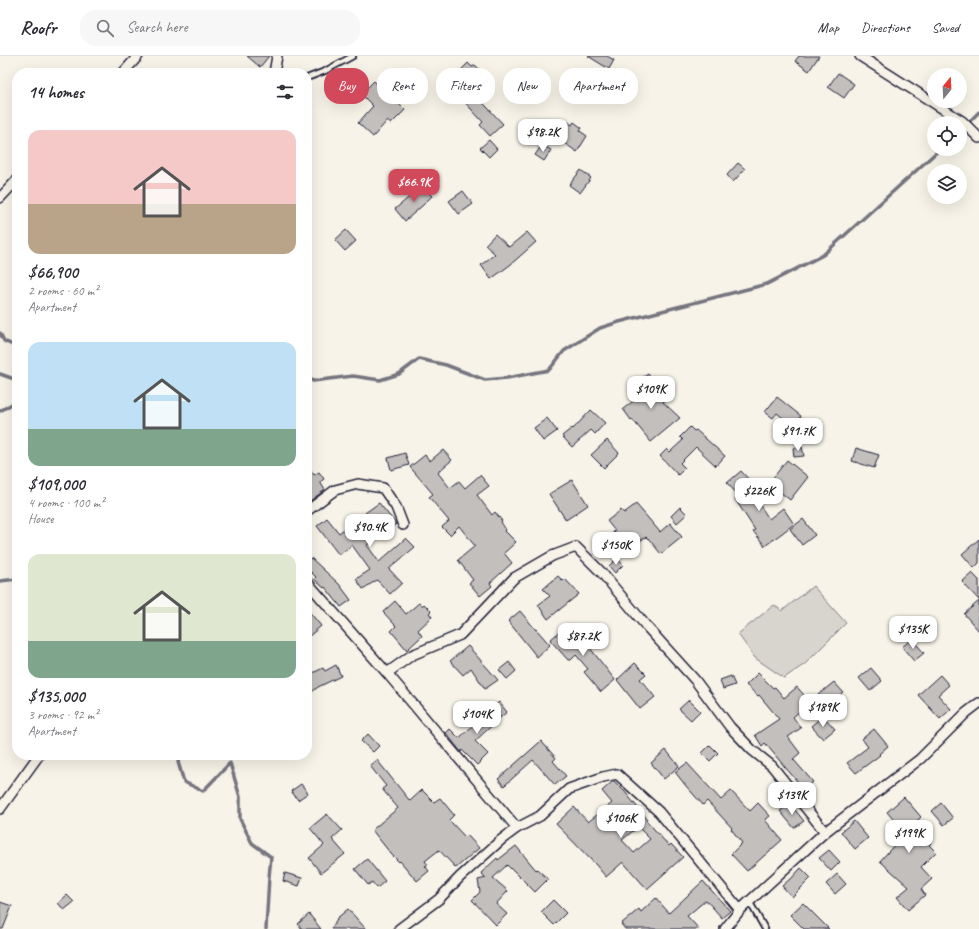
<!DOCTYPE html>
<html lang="en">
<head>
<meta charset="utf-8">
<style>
	body { margin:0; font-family:Caveat,sans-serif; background:#f7f7f7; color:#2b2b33; height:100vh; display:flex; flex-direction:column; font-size:15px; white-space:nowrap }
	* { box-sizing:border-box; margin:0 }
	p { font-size:13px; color:#7c7c81 }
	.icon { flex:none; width:22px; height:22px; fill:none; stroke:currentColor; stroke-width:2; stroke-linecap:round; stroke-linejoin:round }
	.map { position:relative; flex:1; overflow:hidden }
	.side { position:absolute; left:12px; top:12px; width:300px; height:692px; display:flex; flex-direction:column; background:#fff; border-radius:16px; box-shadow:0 4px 16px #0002 }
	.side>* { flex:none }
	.banner { position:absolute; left:324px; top:12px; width:380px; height:36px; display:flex; gap:8px }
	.needle { width:26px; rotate:18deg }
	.fabs { position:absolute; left:927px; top:12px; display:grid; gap:8px }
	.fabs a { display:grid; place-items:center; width:40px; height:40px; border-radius:50%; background:#fff; box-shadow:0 4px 16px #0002; font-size:20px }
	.price { position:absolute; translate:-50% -34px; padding:0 9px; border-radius:8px; background:#fff; color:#222; font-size:13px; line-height:26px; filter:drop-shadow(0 1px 2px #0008) }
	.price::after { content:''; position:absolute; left:50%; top:24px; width:12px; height:9px; margin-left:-6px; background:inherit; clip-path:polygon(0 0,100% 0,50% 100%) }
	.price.on { background:#d1495b; color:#fff }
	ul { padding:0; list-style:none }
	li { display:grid; align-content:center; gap:8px; height:212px; padding:0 16px }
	li span { display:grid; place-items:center; height:124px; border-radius:12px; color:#555 }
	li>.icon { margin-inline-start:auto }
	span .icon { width:72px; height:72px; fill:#fffc; stroke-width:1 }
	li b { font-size:17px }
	h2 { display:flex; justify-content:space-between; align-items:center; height:48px; padding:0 16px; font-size:17px }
	.pill { padding:0 14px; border-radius:16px; background:#fff; box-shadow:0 4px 16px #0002; font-size:14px; line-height:36px }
	.pill.on { background:#d1495b; color:#fff }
	header { display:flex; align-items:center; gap:24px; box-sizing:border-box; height:56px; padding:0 20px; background:#fff; border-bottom:1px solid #e1e1e2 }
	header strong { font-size:19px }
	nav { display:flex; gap:22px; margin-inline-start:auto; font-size:14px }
	.search { width:280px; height:36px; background:#f7f7f7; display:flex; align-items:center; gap:10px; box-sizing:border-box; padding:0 14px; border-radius:16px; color:#7c7c81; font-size:15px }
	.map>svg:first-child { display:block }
</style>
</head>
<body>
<header>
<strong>Roofr</strong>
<div class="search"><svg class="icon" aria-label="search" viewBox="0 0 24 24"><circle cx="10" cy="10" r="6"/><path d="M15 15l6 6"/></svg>Search here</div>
<nav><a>Map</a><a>Directions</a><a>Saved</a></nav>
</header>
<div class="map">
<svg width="979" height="873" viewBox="0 0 979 873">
	<rect width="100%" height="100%" fill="#f7f3e8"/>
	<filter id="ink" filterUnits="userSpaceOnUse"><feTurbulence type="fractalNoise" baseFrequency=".025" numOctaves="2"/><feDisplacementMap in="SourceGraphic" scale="8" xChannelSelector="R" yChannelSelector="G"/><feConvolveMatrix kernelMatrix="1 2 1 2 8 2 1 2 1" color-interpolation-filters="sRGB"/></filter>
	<g filter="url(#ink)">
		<path fill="#d8d5cf" stroke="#7d7c85" d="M813,530l33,37 -41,41 -21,14 -29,-20 -17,-24 36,-29 8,6z"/>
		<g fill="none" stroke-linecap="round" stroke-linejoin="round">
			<g stroke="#76747f" stroke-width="3.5">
				<path d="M960,75l19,-19"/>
				<path d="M0,277l4,8 13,6"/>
				<path d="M0,318l17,6"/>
				<path d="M307,321l6,4 40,-5 27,4 19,-6 20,-15 27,6 39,15 22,-2 42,-8 15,-19 36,-23 19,-6 148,-38 56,-29 117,-106"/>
				<path d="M0,355l17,-10"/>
				<path d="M0,525l17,-2"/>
				<path d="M181,699l-3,7 6,20 19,9 27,-28 10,34v22l12,24 19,14 -2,20 -3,52"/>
			</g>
		</g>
		<g fill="#c2bfbd" stroke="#22223b" fill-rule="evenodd">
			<path d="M247,0h22l-9,11z"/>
			<path d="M588,0h19l7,4 -5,9z"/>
			<path d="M799,0h20l-10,15 -14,-10z"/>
			<path d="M468,7l4,4 3,-2 7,7 -2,3 1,2 -12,12 -14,-13z"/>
			<path d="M838,17l16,11 -10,14 -16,-11z"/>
			<path d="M374,25l17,17 1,-1 13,13 -14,14 -4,-3 -14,16 -15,-14 15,-17 -12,-12z"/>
			<path d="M470,33l33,35 -13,12 -10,-11 3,-3 -23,-25z"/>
			<path d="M568,66l4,3 2,-3 8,6 -2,3 7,5 -10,16 -20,-14z"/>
			<path d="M489,84l8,9 -8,8 -9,-9z"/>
			<path d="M542,89l9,5 -7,11 -9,-6z"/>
			<path d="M738,107l7,6 -12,13 -6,-7z"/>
			<path d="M581,114l10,8 -11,15 -11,-8z"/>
			<path d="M419,128l13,12 -10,10 -17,15 -10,-12 18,-15 -2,-2z"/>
			<path d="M463,135l10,13 -14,10 -10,-13z"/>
			<path d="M346,174l10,11 -11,10 -10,-11z"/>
			<path d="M527,176l9,10 -26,23 -19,14 -10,-14 14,-11 -10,-9 10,-11 14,13z"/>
			<path d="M648,318l20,24 -5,4 17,16 -29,24 -19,-23 -1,1 -8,-11 21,-16 -8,-11z"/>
			<path d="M777,341l24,19 -8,10 -16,-13 -4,5 -8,-6z"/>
			<path d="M591,354l14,13 -10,11 -4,-4 -19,17 -10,-11 10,-8 1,1z"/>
			<path d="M547,362l10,13 -14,10 -9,-13z"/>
			<path d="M690,371l4,4 2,-1 29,26 -9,10 -20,-19 -16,16 5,5 -7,7 -18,-19 7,-7 3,3 13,-12 -3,-3z"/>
			<path d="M607,384l12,13 -15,15 -13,-13z"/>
			<path d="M802,391l2,9 -10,1 -1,-9z"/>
			<path d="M856,392l23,7 -5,13 -22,-7z"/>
			<path d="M443,394l9,10 -13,11v1l-1,1 12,15 9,-7 6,7 15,-13 9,11 -12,9 15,20 3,-3 7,9 -1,1 5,8 -1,1 11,11 -12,11 8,10 -22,20 2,3 -12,10 -11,-13 4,-3 -15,-20 17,-14 -16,-20 -9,9 -8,-8 7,-6 -20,-24 4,-3 -23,-27 15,-12 5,6z"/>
			<path d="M405,397l4,12 -18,5 -3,-12z"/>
			<path d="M787,404l21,17 -18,23 -21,-17z"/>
			<path d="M307,408l7,11 5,-3 5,7 -4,3 5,8 -18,13z"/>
			<path d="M741,415l11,12 -4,4 21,32 14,-11 11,16 -29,22 -12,-15 2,-1 -20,-31 4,-3 -12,-13z"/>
			<path d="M572,424l16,25 -22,15 -17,-26z"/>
			<path d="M379,447l17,21 -29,21 12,17 27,-24 9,9 -26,22 13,14 -12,11 -13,-14 -14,9 -7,-10 14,-9 -18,-25 -13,10 -22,-29 10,-8 12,15 10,-8 10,12 16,-11 -10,-13z"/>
			<path d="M636,448l24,28 10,-9 12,14 -21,17 -13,-16v1l-2,-2 -6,4 -5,-5 -12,10 -10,-14 2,-1 -8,-10 14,-11 3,3z"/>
			<path d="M680,451l7,7 -10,9 -6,-7z"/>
			<path d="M803,463l12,16 -13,10 -12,-16z"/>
			<path d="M979,483v24l-5,5 -12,-14z"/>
			<path d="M311,502l28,26 12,16 -10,7 -16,-20 -1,1 -10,-9 2,-2 -9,-9v-6z"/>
			<path d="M617,502l6,7 -8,8 -6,-7z"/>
			<path d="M972,517l7,7v20l-17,-18z"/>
			<path d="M558,520l5,5 2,-2 14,15 -31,25 -10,-14 12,-9 -7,-7z"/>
			<path d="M395,545l11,13 13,-11 3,3 2,-2 7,7 -2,2 3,4 -14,13 4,6 -15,14 -16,-19 5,-5 -13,-14z"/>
			<path d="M979,545v30l-15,-17z"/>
			<path d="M307,553l14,17 -14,12z"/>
			<path d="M520,555l16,19v-1l14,16 -13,12 -29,-36z"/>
			<path d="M568,568l22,24 25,32 -14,12 -17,-20 4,-3 -12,-14 -5,5h-3l-18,-20z"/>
			<path d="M912,583l12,14 -10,8 -12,-14z"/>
			<path d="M468,590l30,34 -13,9 -14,-21 -8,7 -13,-14z"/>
			<path d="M509,606l7,9 -9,8 -8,-9z"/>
			<path d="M635,607l11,11 -6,5 15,18 -15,12 -23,-29z"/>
			<path d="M336,609l5,11 -23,11 -11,9v-20l16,-8 2,3z"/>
			<path d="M871,612l11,13 -12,10 -11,-13z"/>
			<path d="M758,617l15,15 2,-1 9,11 13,-11 13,15 -17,15 8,11 -13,9 12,16 -7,6 20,23 -9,7 -20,-23 -19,-23 -3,3 -7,-11 24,-16 -20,-24 -1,1 -12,-11z"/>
			<path d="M940,619l9,10 -11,10 13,14 -11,10 -22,-24z"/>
			<path d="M731,620l4,9 -12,4 -3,-9z"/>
			<path d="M834,626l9,10 -21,18 -9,-11z"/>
			<path d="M689,644l11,11 -9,9 -12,-11z"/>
			<path d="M499,646l8,10 -10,8v1l-22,20 13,13 -11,11 -15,-15 -1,2 -15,-19 4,-4 9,9 32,-28v-1z"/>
			<path d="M823,660l12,13 -12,10 -12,-13z"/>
			<path d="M874,673l14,17 -9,8 1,1 -24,18 -9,-10 21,-16 -6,-8z"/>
			<path d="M368,678l11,12 -6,6 -12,-11z"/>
			<path d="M541,685l15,17 -3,3 13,15 -11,9 -22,-25 -29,26 -6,-7z"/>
			<path d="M710,689l8,8 -8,8 -8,-8z"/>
			<path d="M666,694l13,16 -15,13 -13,-16z"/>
			<path d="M377,704l33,41 12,-11 12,12 6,-4 14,17 -5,5 16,17 2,-2 12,13 -23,20 -17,-18 -14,11 3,4 -3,1 4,5 -12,10 -17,-20 -1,1 -8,-8 -19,-24 26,-22 -16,-19 4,-3 -16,-20z"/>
			<path d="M687,707l34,37 10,-9 19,20 8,-8 12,13 -5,4 17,20 -35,31 -16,-17 11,-11 -11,-14 1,-1 -25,-27 -4,4 -17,-19 -11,-14z"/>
			<path d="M613,725h1l11,11 22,27 -1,1 23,26 2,-2 12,13 -36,32 -24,-27 -17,15 -10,-12 -40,-41 18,-17 14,15 24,-19 -10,-12zM638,771l12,12 -16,14 -12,-13z"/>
			<path d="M301,728l7,9 -10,7 -7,-9z"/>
			<path d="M904,741l17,20 -8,8 18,18 -2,2 7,7 -15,15 11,12 -11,10 4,6 -17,15 -11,-13 12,-10 -29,-26 25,-28 -18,-21z"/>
			<path d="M941,747l12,15 -9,7 -12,-14z"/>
			<path d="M790,748l14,17 -10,7 -14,-17z"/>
			<path d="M327,758l15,16 -10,9 13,15 -24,19 -12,-15 15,-13 -14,-17z"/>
			<path d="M854,765l14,17 -13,11 -14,-17z"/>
			<path d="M516,790l20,24 1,-1 11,10 -13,13 -22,-22v1l-6,-6 -14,13 15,13 -12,13 11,10 -11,11 -24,-25 8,-8 -2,-12 8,-2 -5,-5 16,-15 1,2z"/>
			<path d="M829,794l11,12 -9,9 -12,-13z"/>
			<path d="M367,803l18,22 -8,7 -5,-6 -4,3 -13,-16z"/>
			<path d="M801,812l10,10 -19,19 -10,-11 8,-7v1z"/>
			<path d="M285,817l17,5 -3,8 -16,-5z"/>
			<path d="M837,818l9,10 -11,10 -9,-10z"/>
			<path d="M703,825l27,30 -8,7 -16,-18 -19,16 12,13h-74l-4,-5 18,-15 2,3 15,-14 13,15z"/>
			<path d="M67,839l7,7 -10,8 -6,-7z"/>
			<path d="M553,844l13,13 -12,12 -13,-13z"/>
			<path d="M0,846l12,4 -9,23h-3z"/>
			<path d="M803,847l26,26h-25l-14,-14z"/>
			<path d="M348,853l18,20h-35l6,-9 -1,-1z"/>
			<path d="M309,858l12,15h-19l-4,-5z"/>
		</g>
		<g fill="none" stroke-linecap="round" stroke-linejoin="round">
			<defs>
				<g id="lane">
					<path d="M307,22l18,-7 28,-15"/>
					<path d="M749,845l16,28"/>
				</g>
				<g id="street">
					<path d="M860,0l102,65 17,17"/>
					<path d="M123,17l15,-17"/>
					<path d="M274,17l3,-17"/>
					<path d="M0,142l17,-18"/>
					<path d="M307,455l28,-21 23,-6 25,4 13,19 7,18"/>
					<path d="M307,526l80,91 130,155"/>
					<path d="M387,617l25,-18 48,-20 54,-57 38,-22 24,-9 26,26 45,54 48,53 35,47 22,23 20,16 53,66"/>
					<path d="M0,753l39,-54"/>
					<path d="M399,873l40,-30 21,-22 41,-37 16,-12 23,-12 29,-27 34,-12 14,-3 42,38 81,98"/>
					<path d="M725,873l15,-19 85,-78 95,-73 46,-46 13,-10"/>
				</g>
			</defs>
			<use href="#lane" stroke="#22223b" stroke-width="8"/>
			<use href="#street" stroke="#22223b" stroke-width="12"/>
			<use href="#lane" stroke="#f7f3e8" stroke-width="4.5"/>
			<use href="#street" stroke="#f7f3e8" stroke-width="9"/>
		</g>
	</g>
</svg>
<div class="fabs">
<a><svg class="needle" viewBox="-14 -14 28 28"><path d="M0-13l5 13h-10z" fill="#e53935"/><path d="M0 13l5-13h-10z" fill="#7c7c81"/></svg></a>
<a><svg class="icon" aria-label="locate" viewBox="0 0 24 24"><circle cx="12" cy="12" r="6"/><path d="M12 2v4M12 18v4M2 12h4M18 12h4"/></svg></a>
<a><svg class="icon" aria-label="layers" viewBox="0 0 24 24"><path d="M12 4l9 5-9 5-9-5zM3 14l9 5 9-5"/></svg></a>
</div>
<b class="price" style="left:543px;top:97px">$98.2K</b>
<b class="price on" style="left:414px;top:147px">$66.9K</b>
<b class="price" style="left:651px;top:354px">$109K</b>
<b class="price" style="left:798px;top:396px">$91.7K</b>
<b class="price" style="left:759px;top:456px">$226K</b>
<b class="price" style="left:370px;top:492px">$90.4K</b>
<b class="price" style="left:616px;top:510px">$150K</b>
<b class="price" style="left:913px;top:594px">$135K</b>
<b class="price" style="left:583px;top:601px">$87.2K</b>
<b class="price" style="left:823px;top:672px">$189K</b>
<b class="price" style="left:477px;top:679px">$104K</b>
<b class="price" style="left:792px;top:760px">$139K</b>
<b class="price" style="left:621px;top:783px">$106K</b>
<b class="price" style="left:909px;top:798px">$199K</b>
<div class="banner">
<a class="pill on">Buy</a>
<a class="pill">Rent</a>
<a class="pill">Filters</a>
<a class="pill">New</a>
<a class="pill">Apartment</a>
</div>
<section class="side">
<h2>14 homes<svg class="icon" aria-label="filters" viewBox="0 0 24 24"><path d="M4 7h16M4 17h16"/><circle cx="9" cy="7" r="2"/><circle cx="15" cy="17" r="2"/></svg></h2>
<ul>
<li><span style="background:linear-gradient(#f6c9c9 60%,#b9a48a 0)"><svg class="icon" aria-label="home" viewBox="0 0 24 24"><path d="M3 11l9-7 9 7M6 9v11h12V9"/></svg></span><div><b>$66,900</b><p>2 rooms · 60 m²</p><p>Apartment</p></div></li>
<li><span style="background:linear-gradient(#bfe0f5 70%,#7fa58c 0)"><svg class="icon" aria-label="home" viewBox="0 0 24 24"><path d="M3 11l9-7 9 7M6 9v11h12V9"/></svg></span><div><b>$109,000</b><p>4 rooms · 100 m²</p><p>House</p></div></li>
<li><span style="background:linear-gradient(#dfe7d0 70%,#7fa58c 0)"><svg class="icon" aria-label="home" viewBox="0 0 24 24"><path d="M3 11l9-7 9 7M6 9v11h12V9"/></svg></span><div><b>$135,000</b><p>3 rooms · 92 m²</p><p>Apartment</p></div></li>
</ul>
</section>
</div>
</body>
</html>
